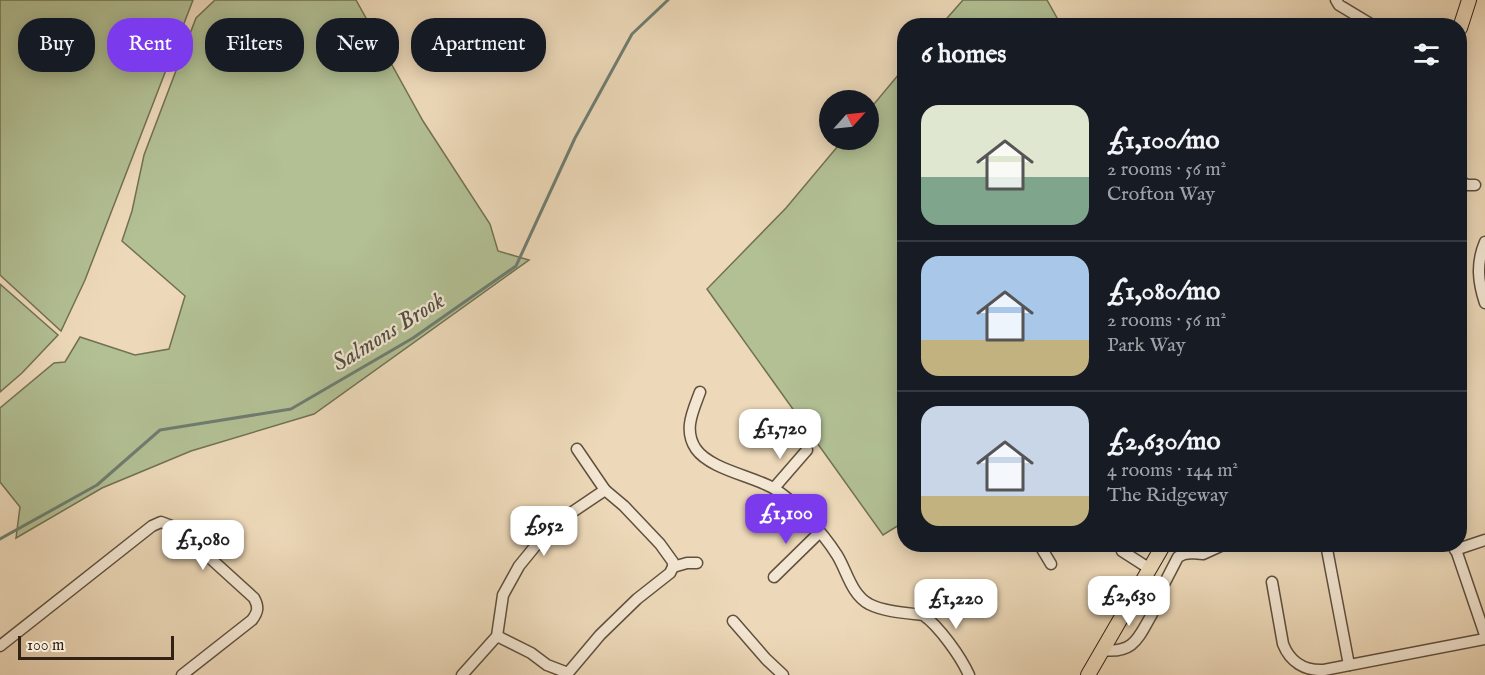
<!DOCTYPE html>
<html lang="en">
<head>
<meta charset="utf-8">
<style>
	body { margin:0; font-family:"IM FELL English",serif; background:#242831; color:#f1f3f6; height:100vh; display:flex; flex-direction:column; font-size:22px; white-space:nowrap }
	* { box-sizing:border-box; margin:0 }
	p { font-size:20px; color:#9ea1a6 }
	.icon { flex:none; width:33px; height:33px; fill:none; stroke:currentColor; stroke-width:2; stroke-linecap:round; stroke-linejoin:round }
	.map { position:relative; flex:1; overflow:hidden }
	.drawer { position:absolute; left:897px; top:18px; width:570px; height:534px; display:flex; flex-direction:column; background:#171b24; border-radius:24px; box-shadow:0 3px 15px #0003 }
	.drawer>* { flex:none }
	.top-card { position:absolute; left:18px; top:18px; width:570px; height:54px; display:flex; gap:12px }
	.needle { width:39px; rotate:63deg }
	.fabs { position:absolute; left:819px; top:90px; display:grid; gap:12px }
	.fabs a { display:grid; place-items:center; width:60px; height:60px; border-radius:50%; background:#171b24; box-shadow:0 3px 15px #0003; font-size:30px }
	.scale { position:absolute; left:18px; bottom:15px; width:156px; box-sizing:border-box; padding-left:6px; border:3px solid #312215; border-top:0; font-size:16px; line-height:21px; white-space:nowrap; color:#312215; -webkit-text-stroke:4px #f3e6d2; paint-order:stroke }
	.price { position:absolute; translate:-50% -51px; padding:0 14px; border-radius:12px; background:#fff; color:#222; font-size:20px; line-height:39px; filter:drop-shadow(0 2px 3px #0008) }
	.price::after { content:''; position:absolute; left:50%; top:36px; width:18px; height:14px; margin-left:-9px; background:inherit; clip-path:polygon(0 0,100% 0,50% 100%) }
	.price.selected { background:#7c3aed; color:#fff }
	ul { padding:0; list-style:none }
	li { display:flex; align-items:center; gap:18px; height:150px; padding:0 24px }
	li+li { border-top:2px solid #363941 }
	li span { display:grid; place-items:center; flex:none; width:168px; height:120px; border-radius:18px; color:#555 }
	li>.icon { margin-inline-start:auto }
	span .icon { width:72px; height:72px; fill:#fffc; stroke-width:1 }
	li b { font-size:26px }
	h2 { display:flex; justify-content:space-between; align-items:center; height:72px; padding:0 24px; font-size:26px }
	.chip { padding:0 21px; border-radius:24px; background:#171b24; box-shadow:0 3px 15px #0003; font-size:21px; line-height:54px }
	.chip.selected { background:#7c3aed; color:#fff }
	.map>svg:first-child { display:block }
</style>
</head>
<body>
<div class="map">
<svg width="1485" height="675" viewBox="0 0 1485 675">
	<rect width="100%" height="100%" fill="#edd9b9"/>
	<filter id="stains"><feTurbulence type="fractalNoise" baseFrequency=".00333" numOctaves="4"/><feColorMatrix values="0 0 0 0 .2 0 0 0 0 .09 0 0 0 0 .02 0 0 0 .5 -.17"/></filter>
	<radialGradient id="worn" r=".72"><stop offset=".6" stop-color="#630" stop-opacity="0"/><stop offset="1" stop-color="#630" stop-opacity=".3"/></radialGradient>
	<g fill="#b2c094" stroke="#727154" stroke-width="1.5">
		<path d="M0,0h193l-108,280 -24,51 -61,-56z"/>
		<path d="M215,0h141l67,121 67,103 8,27 31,9 -215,154 -123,37 -89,37 -86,50 4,-31 -20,-25v-74l54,-45 11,-1 15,-25 55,18 34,-6 16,-53 -63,-55 10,-30 12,-56 52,-137z"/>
		<path d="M963,0h84l14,25h-120z"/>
		<path d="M904,68v454l-21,13 -176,-246 79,-81 57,-68h25l1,-30z"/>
		<path d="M0,284l58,51 -36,38 -22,19z"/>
	</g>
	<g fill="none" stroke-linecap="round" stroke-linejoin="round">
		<path stroke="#6f7d71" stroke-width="3" d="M0,539l97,-54 63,-55 131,-21 122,-71 103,-72 59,-128 57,-104 36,-34"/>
		<defs>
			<g id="minor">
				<path d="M1336,0l3,5 35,21"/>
				<path d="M1460,181l7,4h8"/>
				<path d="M1485,242c-9,21 -7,40 0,61"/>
				<path d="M700,392c-7,19 -17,38 -4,57 14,20 56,27 77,39 22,13 50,45 64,67 10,16 14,39 32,49 16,8 37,9 54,11 16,11 38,42 46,60"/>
				<path d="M774,488l33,-38"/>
				<path d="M1039,544l12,20"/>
				<path d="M1119,544l3,7 28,18"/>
				<path d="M1326,544l23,121"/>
				<path d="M1454,544l31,91"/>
				<path d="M1455,550l30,-10"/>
				<path d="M673,567l14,-4h10"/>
				<path d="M774,577l45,-44"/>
				<path d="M1272,582l11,62c7,18 22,27 41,26l161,-31"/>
				<path d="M1152,605l10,-11 1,-8 15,-29 6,-3 8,-1 11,1 22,-10"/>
				<path d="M733,621l33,38 17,16"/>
				<path d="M497,636l34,17 16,12 21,8 32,-38 37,-36 33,-26 3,-6v-5l-13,-18 -36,-38 -19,-16 -28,-41"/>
				<path d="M0,646l152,-120 9,-4 16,6 77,70c5,9 4,14 -2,22l-70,55"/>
				<path d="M1102,650c32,4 36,-12 50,-36 3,-12 -6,-15 -16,-21"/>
				<path d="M462,675l35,-39 6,-41 16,-29 22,-27 24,-22 40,-27"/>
			</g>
			<g id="major">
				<path d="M1460,28l9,-28"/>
				<path d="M1088,675l76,-131"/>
			</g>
		</defs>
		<use href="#minor" stroke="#60503e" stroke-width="13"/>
		<use href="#major" stroke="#312215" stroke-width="16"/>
		<use href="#minor" stroke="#f3e6d2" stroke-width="10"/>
		<use href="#major" stroke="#edd9b9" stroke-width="14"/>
	</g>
	<g text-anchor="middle" stroke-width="4.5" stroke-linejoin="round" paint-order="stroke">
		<g font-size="24" font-style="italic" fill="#505043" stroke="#f3e6d2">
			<text transform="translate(388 331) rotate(-32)" y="8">Salmons Brook</text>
		</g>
	</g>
	<rect width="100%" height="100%" filter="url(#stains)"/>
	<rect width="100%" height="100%" fill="url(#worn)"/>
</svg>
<div class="fabs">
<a><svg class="needle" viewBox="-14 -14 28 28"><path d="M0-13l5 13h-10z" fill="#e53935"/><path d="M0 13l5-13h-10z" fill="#9ea1a6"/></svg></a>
</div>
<div class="scale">100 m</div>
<b class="price" style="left:780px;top:460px">£1,720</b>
<b class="price selected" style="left:786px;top:545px">£1,100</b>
<b class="price" style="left:544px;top:557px">£952</b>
<b class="price" style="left:203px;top:571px">£1,080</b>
<b class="price" style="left:1129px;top:627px">£2,630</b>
<b class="price" style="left:956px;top:630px">£1,220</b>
<div class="top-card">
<a class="chip">Buy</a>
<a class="chip selected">Rent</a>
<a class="chip">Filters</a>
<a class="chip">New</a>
<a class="chip">Apartment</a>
</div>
<section class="drawer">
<h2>6 homes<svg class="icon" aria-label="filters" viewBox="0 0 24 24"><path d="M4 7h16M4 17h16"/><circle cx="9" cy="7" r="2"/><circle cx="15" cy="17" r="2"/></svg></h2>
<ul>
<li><span style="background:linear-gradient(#dfe7d0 60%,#7fa58c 0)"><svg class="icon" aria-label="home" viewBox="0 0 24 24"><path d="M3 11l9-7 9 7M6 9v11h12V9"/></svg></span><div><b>£1,100/mo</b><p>2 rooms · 56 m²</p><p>Crofton Way</p></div></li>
<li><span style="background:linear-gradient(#a9c7e8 70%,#c2b280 0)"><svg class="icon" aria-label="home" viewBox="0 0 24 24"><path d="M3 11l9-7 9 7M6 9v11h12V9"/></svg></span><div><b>£1,080/mo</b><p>2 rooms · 56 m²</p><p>Park Way</p></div></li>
<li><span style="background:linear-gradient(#c9d6e8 75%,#c2b280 0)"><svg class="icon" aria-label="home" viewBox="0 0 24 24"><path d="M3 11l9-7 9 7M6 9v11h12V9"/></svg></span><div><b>£2,630/mo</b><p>4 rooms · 144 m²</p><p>The Ridgeway</p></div></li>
</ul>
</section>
</div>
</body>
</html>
